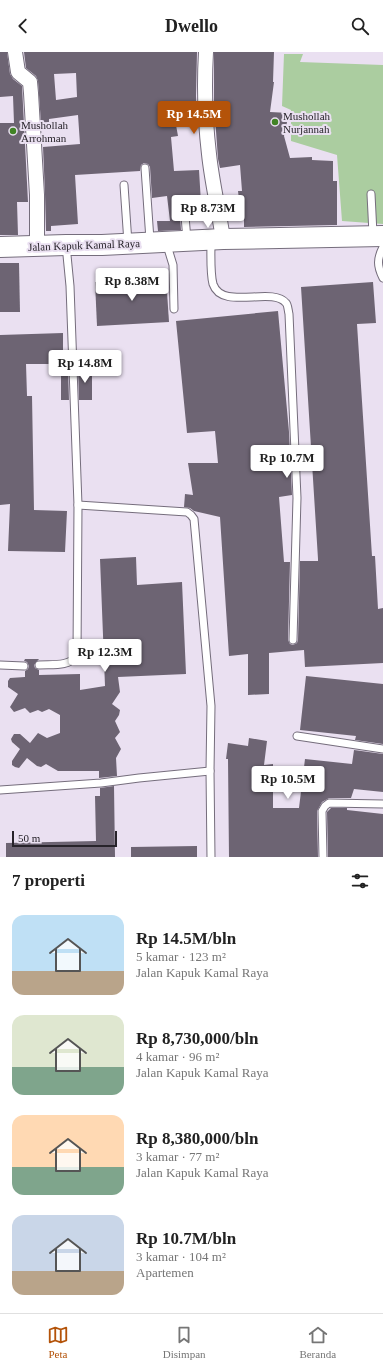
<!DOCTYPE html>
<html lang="id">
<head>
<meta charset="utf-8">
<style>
	body { margin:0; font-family:"Times New Roman",serif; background:#f2f2f2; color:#222; height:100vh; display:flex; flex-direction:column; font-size:15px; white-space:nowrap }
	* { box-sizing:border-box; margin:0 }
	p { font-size:13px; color:#767676 }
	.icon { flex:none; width:22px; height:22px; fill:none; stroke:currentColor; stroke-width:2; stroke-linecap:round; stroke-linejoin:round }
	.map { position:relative; height:805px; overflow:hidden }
	.details { display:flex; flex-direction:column; background:#fff; flex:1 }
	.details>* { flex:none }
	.scale { position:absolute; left:12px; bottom:10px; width:105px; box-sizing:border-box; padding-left:4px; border:2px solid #27232a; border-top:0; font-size:11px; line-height:14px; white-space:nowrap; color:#27232a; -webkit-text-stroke:3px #eae0f1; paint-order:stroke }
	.price { position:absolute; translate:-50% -34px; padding:0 9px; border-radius:4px; background:#fff; color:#222; font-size:13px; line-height:26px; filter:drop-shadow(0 1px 2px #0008) }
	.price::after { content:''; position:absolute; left:50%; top:24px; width:12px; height:9px; margin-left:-6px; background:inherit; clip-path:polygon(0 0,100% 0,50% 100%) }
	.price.current { background:#b45309; color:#fff }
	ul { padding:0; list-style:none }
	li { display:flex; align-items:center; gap:12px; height:100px; padding:0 12px }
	li span { display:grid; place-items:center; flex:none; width:112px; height:80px; border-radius:12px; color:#555 }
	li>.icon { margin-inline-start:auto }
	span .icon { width:48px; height:48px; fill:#fffc; stroke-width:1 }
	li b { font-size:17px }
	h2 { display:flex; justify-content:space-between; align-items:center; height:48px; padding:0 12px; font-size:17px }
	header { display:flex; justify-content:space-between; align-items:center; height:52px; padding:0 12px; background:#fff; font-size:18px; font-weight:700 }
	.tab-bar { display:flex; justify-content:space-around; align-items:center; height:56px; border-top:1px solid #e0e0e0; background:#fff; font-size:11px; color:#767676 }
	.tab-bar a { display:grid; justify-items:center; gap:2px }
	.tab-bar .current { color:#b45309 }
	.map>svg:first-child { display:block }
</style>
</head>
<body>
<header><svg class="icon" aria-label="back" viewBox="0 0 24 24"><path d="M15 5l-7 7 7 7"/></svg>Dwello<svg class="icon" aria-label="search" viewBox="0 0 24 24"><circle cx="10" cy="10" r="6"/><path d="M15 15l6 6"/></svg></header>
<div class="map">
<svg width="383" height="805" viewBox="0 0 383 805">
	<rect width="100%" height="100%" fill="#eae0f1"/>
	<path fill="#abcda0" d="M284,2h19l-3,8 83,3v159l-41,-3 -5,-66 -46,-14v-31l-9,-4z"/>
	<g fill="#6d6473" fill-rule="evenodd">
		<path d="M0,0h7l3,22 3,5 9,7 6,116h-11l1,33h-18v-112h14l-1,-27 -13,1z"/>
		<path d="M24,0h173l-1,44 1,26 -13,1v1l-8,1 2,11 -7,1 3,34 25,-1 2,33h2v11l-13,1 -3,-3 -3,-1 -3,3 -1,2 1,14 -23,1 -1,-10h13l-3,-25 -15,2 -2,-31 -2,-3 -4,-1 -3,2 -1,6 -65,4 3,49 -27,2v5h-5l-1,-37 -2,-47 37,-3 -2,-29 -29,4v3l-8,1 -3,-42 -2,-5 -10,-8zM76,21l1,24 -21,3 -2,-26z"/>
		<path d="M214,0h60l-1,30h1l-4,30 19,1 -5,23 6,22 22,-1v3l21,1v20h4v44l-93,2v-20l-4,1 -2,-17h4l-2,-26 -20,3 -2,-9 -4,-56z"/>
		<path d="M0,211h19l1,49h-20z"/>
		<path d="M166,225l3,45 -72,4 -2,-44z"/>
		<path d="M373,230l3,41 -19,1 15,232h3l3,53 5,-1v55l-78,4 -1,-17 -35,3v41l-21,1v-41l-19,2 -9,-139 -26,-6 -4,-3 -6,-1 1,-13 8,1 -5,-32h30l-3,-32 -28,2 -11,-112 102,-10 11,121 3,63 -13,2 5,65h6l-2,78 2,4 3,1 4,-2 1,-3 2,-79h18v-2l-17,-272z"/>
		<path d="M63,281v31h-37l1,32h5l2,114 33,1 -2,41 -57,-1 2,-47 -10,1v-170z"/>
		<path d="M68,317l1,31h-8v-30z"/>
		<path d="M78,317h14v31h-13z"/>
		<path d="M136,505l1,28 45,-3 4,92 -68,3 2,15 -8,12 8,6 -1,5 -4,6 5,11 -5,6 6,11 -5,9 1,18 -18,2v-7h-41l-12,-7 -5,3 -4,-1 -10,-8 -8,10 -4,-1 -3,-2v-4l8,-12 -8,-7 -1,-3 3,-5h6l10,9 8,-10 9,5 13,-5v-18l-11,-6 -7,3 -4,-2 -8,3 -5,-5 -11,4 -4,-5 8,-13 -10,-7v-6l2,-3 15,-1v-6l3,-2 1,-3 -2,-4 -3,-1 1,-2h14l-5,6 1,3 4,2v5l41,-1v16l25,-4 -5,-127z"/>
		<path d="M306,624l77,8v60l-28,-4 1,-4 -56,-6z"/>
		<path d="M249,686l18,3 -3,24 9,-1v44h26l6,-49 47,5 2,-14 29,4v38l-29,-3 -3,9h-22l-7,4 -5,9 1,46h-89l-1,-98h-2l2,-16 20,3z"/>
		<path d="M114,734l1,71h-109v-14l90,-2 -1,-45h5v-8z"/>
		<path d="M331,756h16v2l36,4v43h-55l-1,-45z"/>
		<path d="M197,794v11h-66v-10z"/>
	</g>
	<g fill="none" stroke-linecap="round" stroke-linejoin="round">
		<defs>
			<g id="lane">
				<path d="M145,116l5,72"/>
				<path d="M124,133l4,58"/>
				<path d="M371,142l2,40"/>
				<path d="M185,164l2,24"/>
				<path d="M211,189c0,11 -1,32 2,43 9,27 59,2 73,19 2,2 2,7 3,11l8,184 -4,142"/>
				<path d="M166,190l7,23 1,44"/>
				<path d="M383,195c-6,12 -6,19 0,31"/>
				<path d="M78,453l109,7 4,3 3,4 17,187 -1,65 1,86"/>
				<path d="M0,613l24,1"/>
				<path d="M39,613c13,-1 29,2 38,-9l1,-151 -8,-219 -4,-41"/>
				<path d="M297,684l86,13"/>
				<path d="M0,738l101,-7 38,-5 71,-7"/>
				<path d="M323,805l-1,-46 3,-5 4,-3 54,1"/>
			</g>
			<g id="street">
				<path d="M15,0l3,20 12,10 1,11 6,102v51"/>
				<path d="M206,0c-2,34 -1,68 3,102 3,29 10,57 14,85"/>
			</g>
			<path id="secondary" d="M0,195l66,-2h36l121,-6 160,-3"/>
		</defs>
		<use href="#lane" stroke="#756d7c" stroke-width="9"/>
		<use href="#street" stroke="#756d7c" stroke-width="16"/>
		<use href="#secondary" stroke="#756d7c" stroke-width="22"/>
		<use href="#lane" stroke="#fff" stroke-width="7"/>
		<use href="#street" stroke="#fff" stroke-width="14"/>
		<use href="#secondary" stroke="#fff" stroke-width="20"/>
	</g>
	<g fill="#418325" stroke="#eae0f1" stroke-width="1.5">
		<circle cx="275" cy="70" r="4"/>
		<circle cx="13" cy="79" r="4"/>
	</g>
	<g text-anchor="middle" stroke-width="4" stroke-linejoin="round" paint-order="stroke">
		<g font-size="11" fill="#27232a" stroke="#eae0f1" text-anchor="start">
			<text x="283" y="68">Mushollah<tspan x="283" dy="13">Nurjannah</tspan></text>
			<text x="21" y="77">Mushollah<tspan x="21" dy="13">Arrohman</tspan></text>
		</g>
		<g font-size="11" fill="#27232a" stroke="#eae0f1">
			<text transform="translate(84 193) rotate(-2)" y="4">Jalan Kapuk Kamal Raya</text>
		</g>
	</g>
</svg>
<div class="scale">50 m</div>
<b class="price current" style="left:194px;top:83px">Rp 14.5M</b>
<b class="price" style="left:208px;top:177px">Rp 8.73M</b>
<b class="price" style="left:132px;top:250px">Rp 8.38M</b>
<b class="price" style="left:85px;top:332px">Rp 14.8M</b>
<b class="price" style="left:287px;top:427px">Rp 10.7M</b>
<b class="price" style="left:105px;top:621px">Rp 12.3M</b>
<b class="price" style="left:288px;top:748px">Rp 10.5M</b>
</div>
<section class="details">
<h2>7 properti<svg class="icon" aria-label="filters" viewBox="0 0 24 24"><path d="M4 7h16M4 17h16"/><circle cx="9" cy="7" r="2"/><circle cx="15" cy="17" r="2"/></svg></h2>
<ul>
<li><span style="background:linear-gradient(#bfe0f5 70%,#b9a48a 0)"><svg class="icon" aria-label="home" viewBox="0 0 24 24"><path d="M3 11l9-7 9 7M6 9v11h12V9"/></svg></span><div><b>Rp 14.5M/bln</b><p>5 kamar · 123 m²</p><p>Jalan Kapuk Kamal Raya</p></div></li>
<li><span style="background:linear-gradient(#dfe7d0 65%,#7fa58c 0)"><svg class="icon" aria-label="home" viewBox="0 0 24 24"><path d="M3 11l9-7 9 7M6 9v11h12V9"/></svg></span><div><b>Rp 8,730,000/bln</b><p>4 kamar · 96 m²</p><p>Jalan Kapuk Kamal Raya</p></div></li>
<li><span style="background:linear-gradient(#ffd9b3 65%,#7fa58c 0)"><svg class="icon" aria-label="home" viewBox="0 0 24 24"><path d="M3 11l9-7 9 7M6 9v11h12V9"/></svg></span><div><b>Rp 8,380,000/bln</b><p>3 kamar · 77 m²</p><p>Jalan Kapuk Kamal Raya</p></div></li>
<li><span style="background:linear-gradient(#c9d6e8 70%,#b9a48a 0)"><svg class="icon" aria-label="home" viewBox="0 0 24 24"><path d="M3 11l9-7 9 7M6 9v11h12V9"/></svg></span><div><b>Rp 10.7M/bln</b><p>3 kamar · 104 m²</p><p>Apartemen</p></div></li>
</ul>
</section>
<nav class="tab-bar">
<a class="current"><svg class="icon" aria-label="map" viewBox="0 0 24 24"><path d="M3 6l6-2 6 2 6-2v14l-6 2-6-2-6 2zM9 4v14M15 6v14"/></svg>Peta</a>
<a><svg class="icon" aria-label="saved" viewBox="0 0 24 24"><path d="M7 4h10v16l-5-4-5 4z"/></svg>Disimpan</a>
<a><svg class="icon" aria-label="home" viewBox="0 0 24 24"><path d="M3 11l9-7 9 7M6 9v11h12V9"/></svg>Beranda</a>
</nav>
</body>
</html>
